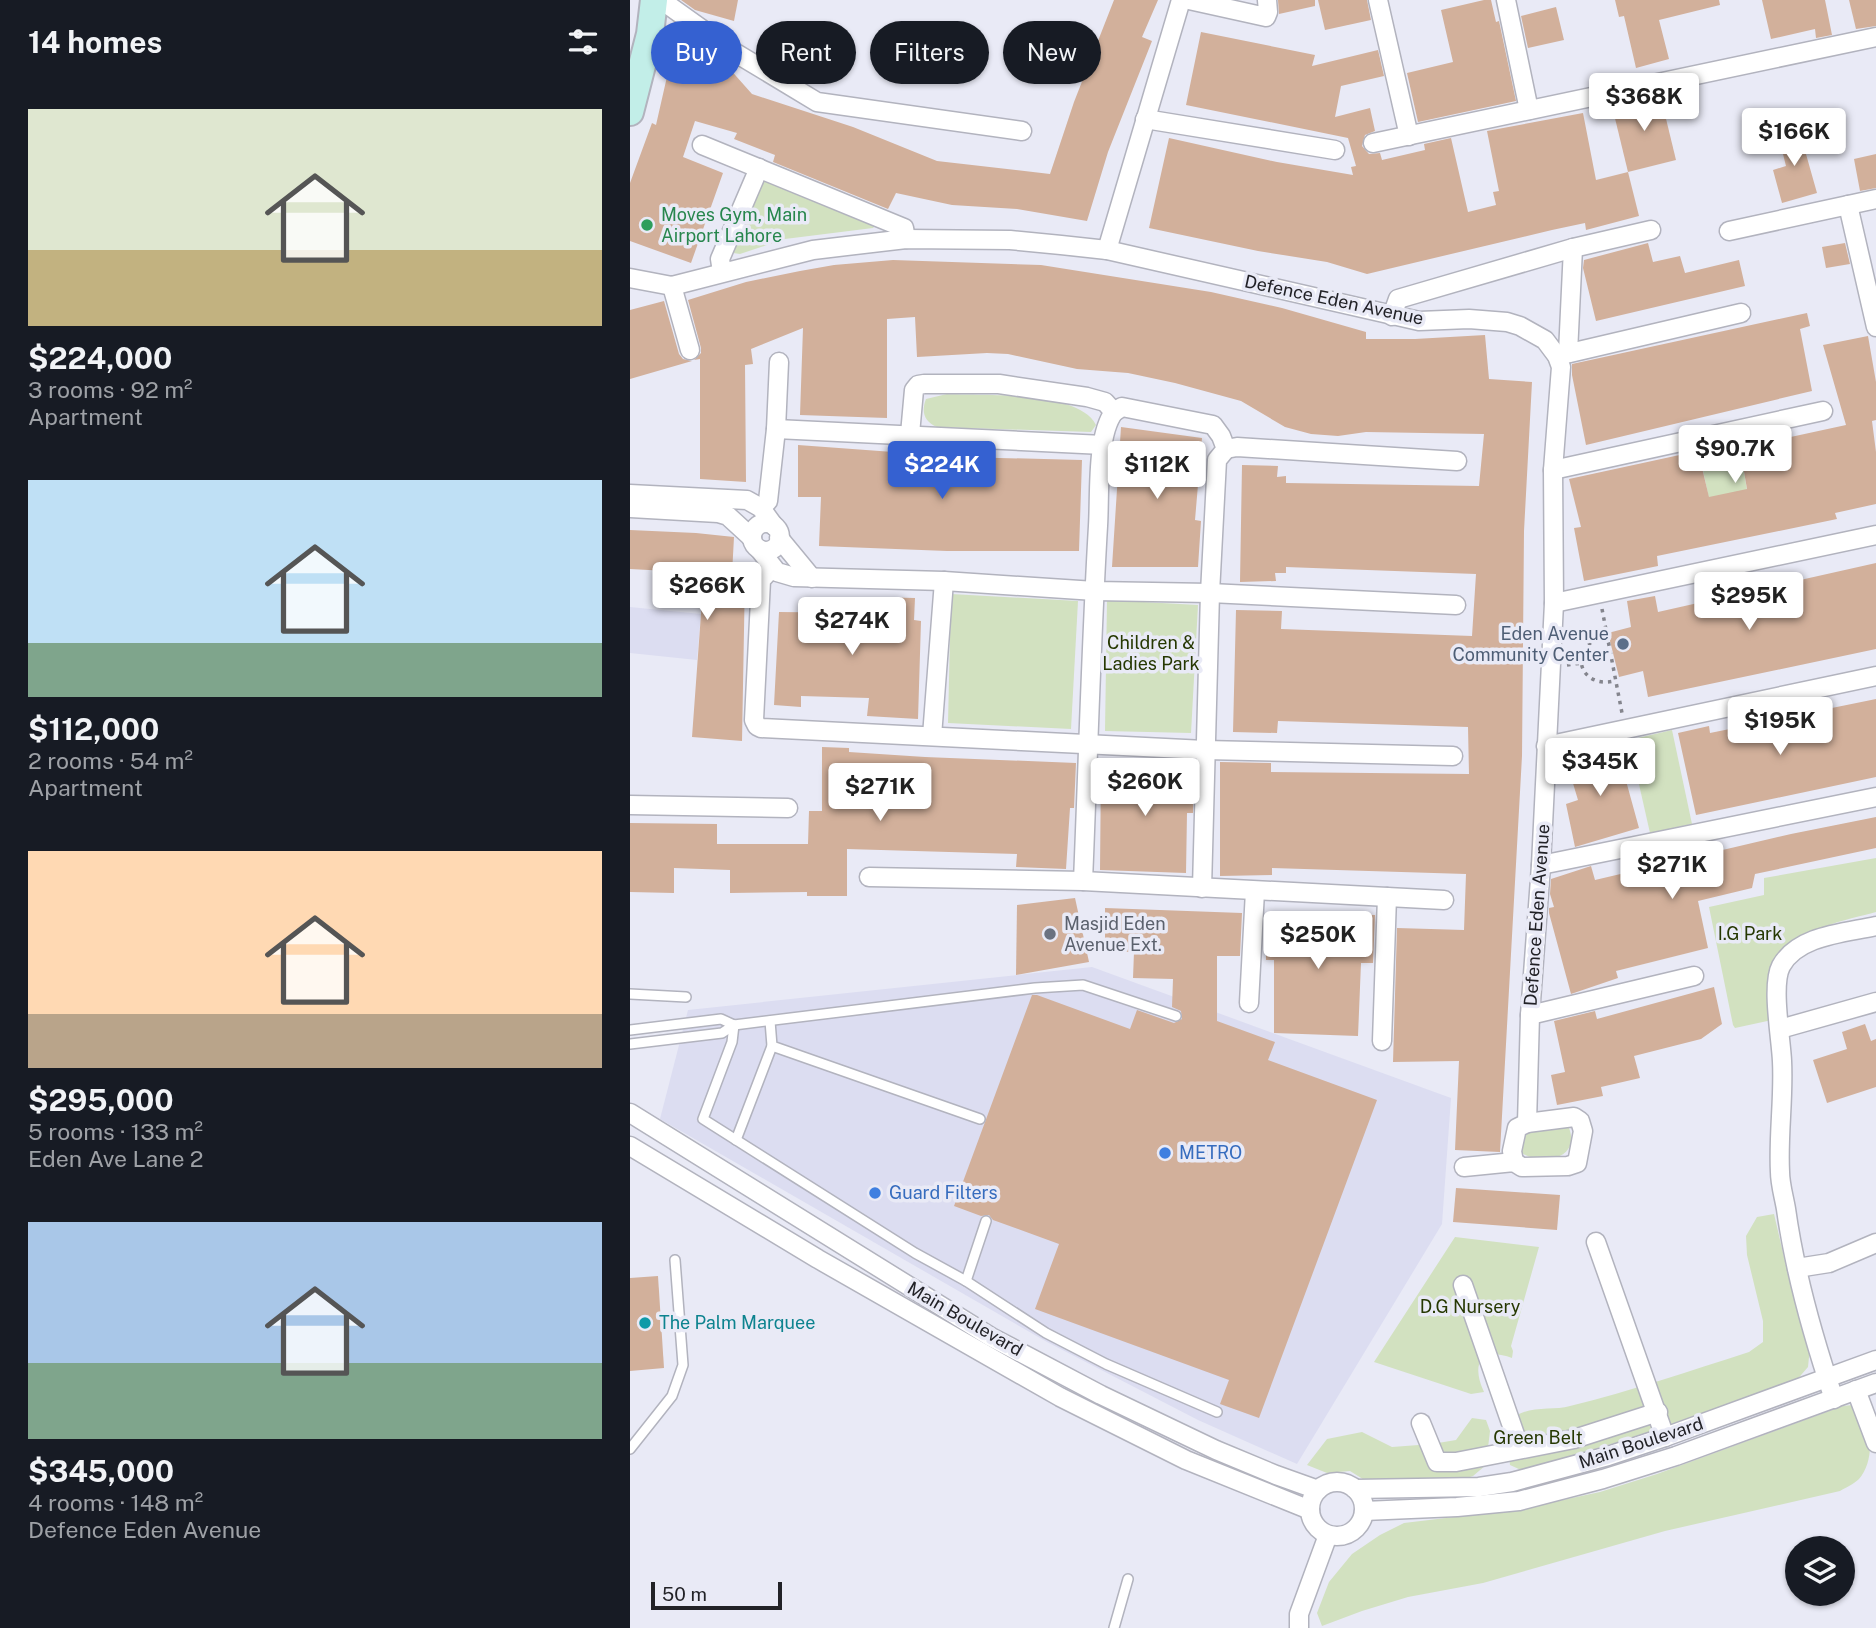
<!DOCTYPE html>
<html lang="en">
<head>
<meta charset="utf-8">
<style>
	body { margin:0; font-family:"Public Sans",sans-serif; background:#242831; color:#f1f3f6; height:100vh; display:flex; flex-direction:column; font-size:26px; white-space:nowrap }
	* { box-sizing:border-box; margin:0 }
	p { font-size:23px; color:#9ea1a6 }
	.icon { flex:none; width:38px; height:38px; fill:none; stroke:currentColor; stroke-width:2; stroke-linecap:round; stroke-linejoin:round }
	.map { position:relative; flex:1; overflow:hidden }
	.details { display:flex; flex-direction:column; background:#171b24; width:630px }
	.details>* { flex:none }
	.hud { position:absolute; left:21px; top:21px; width:665px; height:63px; display:flex; gap:14px }
	.fabs { position:absolute; left:1155px; top:1536px; display:grid; gap:14px }
	.fabs a { display:grid; place-items:center; width:70px; height:70px; border-radius:50%; background:#171b24; box-shadow:0 2px 5px #0004; font-size:35px }
	.scale { position:absolute; left:21px; bottom:18px; width:131px; box-sizing:border-box; padding-left:7px; border:4px solid #222227; border-top:0; font-size:19px; line-height:24px; white-space:nowrap; color:#222227; -webkit-text-stroke:5px #e9eaf6; paint-order:stroke }
	.price { position:absolute; translate:-50% -60px; padding:0 16px; border-radius:7px; background:#fff; color:#222; font-size:23px; line-height:46px; filter:drop-shadow(0 2px 4px #0008) }
	.price::after { content:''; position:absolute; left:50%; top:42px; width:21px; height:16px; margin-left:-10px; background:inherit; clip-path:polygon(0 0,100% 0,50% 100%) }
	.price.current { background:#3561d1; color:#fff }
	ul { padding:0; list-style:none }
	li { display:grid; align-content:center; gap:14px; height:371px; padding:0 28px }
	li span { display:grid; place-items:center; height:217px; border-radius:0px; color:#555 }
	li>.icon { margin-inline-start:auto }
	span .icon { width:126px; height:126px; fill:#fffc; stroke-width:1 }
	li b { font-size:30px }
	h2 { display:flex; justify-content:space-between; align-items:center; height:84px; padding:0 28px; font-size:30px }
	.chip { padding:0 24px; border-radius:32px; background:#171b24; box-shadow:0 2px 5px #0004; font-size:24px; line-height:63px }
	.chip.current { background:#3561d1; color:#fff }
	main { display:flex; flex:1; min-height:0 }
	.map>svg:first-child { display:block }
</style>
</head>
<body>
<main>
<section class="details">
<h2>14 homes<svg class="icon" aria-label="filters" viewBox="0 0 24 24"><path d="M4 7h16M4 17h16"/><circle cx="9" cy="7" r="2"/><circle cx="15" cy="17" r="2"/></svg></h2>
<ul>
<li><span style="background:linear-gradient(#dfe7d0 65%,#c2b280 0)"><svg class="icon" aria-label="home" viewBox="0 0 24 24"><path d="M3 11l9-7 9 7M6 9v11h12V9"/></svg></span><div><b>$224,000</b><p>3 rooms · 92 m²</p><p>Apartment</p></div></li>
<li><span style="background:linear-gradient(#bfe0f5 75%,#7fa58c 0)"><svg class="icon" aria-label="home" viewBox="0 0 24 24"><path d="M3 11l9-7 9 7M6 9v11h12V9"/></svg></span><div><b>$112,000</b><p>2 rooms · 54 m²</p><p>Apartment</p></div></li>
<li><span style="background:linear-gradient(#ffd9b3 75%,#b9a48a 0)"><svg class="icon" aria-label="home" viewBox="0 0 24 24"><path d="M3 11l9-7 9 7M6 9v11h12V9"/></svg></span><div><b>$295,000</b><p>5 rooms · 133 m²</p><p>Eden Ave Lane 2</p></div></li>
<li><span style="background:linear-gradient(#a9c7e8 65%,#7fa58c 0)"><svg class="icon" aria-label="home" viewBox="0 0 24 24"><path d="M3 11l9-7 9 7M6 9v11h12V9"/></svg></span><div><b>$345,000</b><p>4 rooms · 148 m²</p><p>Defence Eden Avenue</p></div></li>
</ul>
</section>
<div class="map">
<svg width="1246" height="1628" viewBox="0 0 1246 1628">
	<rect width="100%" height="100%" fill="#e9eaf6"/>
	<g fill="#dcddf1">
		<path d="M0,607l71,7 -4,46 -67,-7z"/>
		<path d="M462,967l359,131 -9,126 -145,240 -99,-44 -151,-78 -387,-223 28,-109z"/>
	</g>
	<g fill="#d2e1c0">
		<path d="M131,178l115,47 -3,3 -88,11 -45,15 -7,-1 -1,-6z"/>
		<path d="M317,394c35,2 132,-4 149,31l-5,7 -154,-5c-13,-6 -16,-15 -11,-28z"/>
		<path d="M1110,448l7,42 -38,8 -9,-41z"/>
		<path d="M321,594l127,7 -7,128 -123,-6z"/>
		<path d="M477,600l91,5 -7,128 -86,-2z"/>
		<path d="M1042,730l20,94 -42,9 -21,-93z"/>
		<path d="M1246,858v54c-29,8 -94,20 -101,54 -3,17 -2,37 -3,54l-37,8 -2,-3 -24,-118 55,-12v-17z"/>
		<path d="M932,1125l7,3c12,31 -27,38 -47,25l1,-16 7,-6z"/>
		<path d="M1144,1214l17,73 19,60 -2,20 -13,15 -156,54 -118,34 -11,-5c-1,-13 -6,-36 4,-47 13,-13 39,-7 56,-12 61,-15 120,-35 179,-54l14,-10v-21l-16,-66 -1,-19 11,-19z"/>
		<path d="M825,1237l84,10 -28,99 2,5 -1,7c-32,-12 -41,6 -28,34l-13,2 -97,-32z"/>
		<path d="M1222,1405c21,14 24,55 7,74 -5,5 -14,9 -19,12l-175,40 -182,52 -75,14 -46,14 -40,15 -5,-13 12,-31 23,-28 28,-19 24,-12 117,-14 79,-17 57,-18 186,-68z"/>
		<path d="M842,1418l14,2 4,11 -4,34 -13,11 -12,4 -95,1 -16,-10 -23,2 -20,-8 20,-26 35,-7 30,15 40,-3 24,-4z"/>
	</g>
	<g fill="#d2b09b">
		<path d="M51,0h57l-4,21 -39,-11z"/>
		<path d="M484,0h44l-16,37 10,4 -44,111 -21,69 -70,-12 -65,-4 -56,-12 -8,16 -115,-47 2,-7 -41,-16 3,-6 -42,-12 -12,36 40,16 -32,90 -61,-22v-58l22,-60 4,2 15,-66 39,24 18,-16 24,27 101,33 84,34 113,13 24,-72z"/>
		<path d="M648,0h37v6l-36,8z"/>
		<path d="M688,0h49l4,20 -46,10z"/>
		<path d="M854,0h7l5,22 3,-1 17,80 -98,21 -11,-49 46,-11 -12,-52z"/>
		<path d="M985,0h104l1,5 -61,15 10,39 -33,9 -12,-52 -5,1z"/>
		<path d="M1132,0h63l7,35 -16,3 -1,-9 -44,10z"/>
		<path d="M1219,0h27v26l-20,3z"/>
		<path d="M926,7l8,33 -36,8 -7,-32z"/>
		<path d="M571,32l114,23 -3,11 66,-16 6,26 -43,10 -6,31 35,-9 5,23 -10,4 -3,11 7,8 11,-1 2,7 43,-10 -1,-6 27,-6 17,74 28,-7 -3,-13 6,-1 -12,-60 96,-18 13,67 32,-8 11,44 -53,14 -1,-7 -33,7 -185,44 -40,-12 -69,-11 -109,-23 20,-90 108,24 76,13 -2,-8 5,-1 -8,-28 -162,-33z"/>
		<path d="M1030,94l16,66 -48,12 -16,-66z"/>
		<path d="M1173,128l5,18 -4,1 13,46 -35,10 -9,-33 13,-4 -8,-32z"/>
		<path d="M1246,154v34l-16,3 -6,-32z"/>
		<path d="M1018,243l5,19 27,-6 5,17 54,-13 6,26 -149,35 -13,-53 1,-8z"/>
		<path d="M1215,243l5,21 -24,4 -4,-21z"/>
		<path d="M263,260l148,5 170,27 71,16 84,24v7h49l70,-4 4,44 43,3 -8,149 -2,225 -22,396 -45,-2 4,-89 -66,1 4,-134 67,2 2,-56 -194,-6v7l-52,1v-114l51,1v9l198,2 -1,-47 -190,-6 -1,12 -44,-1 3,-122 46,1 -1,18 191,7 4,-62 -190,-7v6h-11l1,8 -36,1 2,-117 36,1 -1,11 9,-1v7l193,3 5,-52 -118,-2 -28,4 -27,-2 -26,-7 -44,-26 -66,-18 -47,-10 -51,-4 -69,-15 -21,-1 -70,4 -2,-40 -28,2v99l-87,-3 3,-87 -52,21 2,15 -8,1 1,117 -46,-3v-120l-6,1 7,-7v-5l-13,-48 58,-18 54,-11 34,-6z"/>
		<path d="M34,301l15,53 4,5 9,2 -62,18v-69z"/>
		<path d="M1177,313l3,13 -10,3 12,62 -226,54 -14,-70v-11z"/>
		<path d="M1238,336l8,46v38l-4,1 4,31v52l-41,9 2,6 -180,37 1,10 -74,15 -10,-53 7,-1 -12,-48 129,-28 11,46 38,-8 -7,-41 106,-23 -23,-80z"/>
		<path d="M491,427l81,11 -7,82 6,1 -3,46h-86z"/>
		<path d="M168,445l163,12 121,3 -3,91h-132l-128,-5 2,-49h-23z"/>
		<path d="M0,530l66,3 38,4 -2,37 13,1 -3,166 -50,-4 12,-164 -74,-4z"/>
		<path d="M1246,563v86l-228,48 -5,-26 -24,6 -11,-44 23,-6 -4,-26 28,-5 3,16z"/>
		<path d="M244,597l41,1 -1,22 7,1 -3,98 -51,-3 2,-18 -68,-2v11l-27,-2 5,-93 93,1z"/>
		<path d="M1246,699v78l-180,38 -18,-82 31,-7 1,7z"/>
		<path d="M192,747l27,1v4l76,5 151,6 -2,45h-4l-4,61 -50,-2 1,-13 -170,-5v47h-40v-4l-77,1v-23l-56,-2v25l-44,-1v-69l87,1v20h91l1,-33h13z"/>
		<path d="M987,748l22,80 -64,19 -9,-43 12,-4 -12,-40z"/>
		<path d="M471,765l93,3 -1,45h-6l-1,60 -86,-3z"/>
		<path d="M1246,817v31l-121,26 -3,14 -54,13 10,47 -92,23 2,7 -47,16 -22,-81v-5l5,-1 -4,-13 1,-15 40,-13 4,14 196,-46z"/>
		<path d="M445,898l14,64 -73,13 1,-70z"/>
		<path d="M475,908l137,5 -2,43h-23v65l58,21 -7,18 109,40 -118,318 -39,-14 9,-24 -194,-71 24,-65 -66,-24 -4,-5 -8,1 -27,-10 78,-211h5l93,34 7,-19 37,13 8,-4 -1,-8 -9,-4 1,-28 -40,-1 1,-26 -29,-1z"/>
		<path d="M636,913l109,2 -2,48h-12l-3,73 -84,-3v-73h-8z"/>
		<path d="M1084,987l8,37 -21,15 -67,17 6,22 -39,9 2,9 -46,9 -6,-30 14,-3 -11,-51 41,-10 2,8z"/>
		<path d="M1235,1024l6,17 5,-2v48l-49,16 -14,-43 34,-11 -5,-17z"/>
		<path d="M826,1188l104,7 -3,35 -104,-8z"/>
		<path d="M28,1276l6,92 -34,3v-93z"/>
	</g>
	<g fill="none" stroke-linecap="round" stroke-linejoin="round">
		<defs>
			<g id="lane">
				<path d="M0,994l56,3"/>
				<path d="M140,1021l2,25 208,73"/>
				<path d="M104,1025l-2,17 -29,77 212,134 51,28 80,52 60,31 111,48"/>
				<path d="M0,1030l91,-11 13,6"/>
				<path d="M0,1044l92,-11 12,-8 301,-37 48,-3 93,31"/>
				<path d="M106,1140l36,-94"/>
				<path d="M336,1281l20,-60"/>
				<path d="M0,1449l42,-53 11,-31 -8,-105"/>
				<path d="M484,1628l14,-49"/>
			</g>
			<g id="street">
				<path d="M31,0l73,52 83,50 205,29"/>
				<path d="M559,0l77,17 2,-5 -1,-12"/>
				<path d="M748,0l31,136"/>
				<path d="M876,0l23,110"/>
				<path d="M515,119l190,31"/>
				<path d="M743,143l503,-106"/>
				<path d="M72,145l202,83 2,11"/>
				<path d="M1218,205l28,122"/>
				<path d="M1099,231l147,-32"/>
				<path d="M477,250l74,-250"/>
				<path d="M92,272l-2,-13 39,-91"/>
				<path d="M0,278l42,8 141,-36 93,-11 104,1 51,5 46,5 312,71 50,-2 38,3 13,4 25,14 12,16 4,11 -8,103 1,133 -13,262 -11,150 -3,108 -10,5 -5,23 2,11"/>
				<path d="M42,286l18,64"/>
				<path d="M762,316l6,-17 175,-51 78,-18"/>
				<path d="M938,353l5,-105"/>
				<path d="M927,356l184,-43"/>
				<path d="M146,429l327,16"/>
				<path d="M280,434l4,-44 4,-5 6,-1h75l88,13 18,5 9,10 8,-5 91,18 8,11 5,13 -9,11 -7,133 -8,295"/>
				<path d="M596,449l11,-2 220,14"/>
				<path d="M923,470l270,-59"/>
				<path d="M0,494l117,6 14,8 13,18"/>
				<path d="M0,508l88,5 10,3 24,22"/>
				<path d="M131,508l7,-7 8,-72 3,-67"/>
				<circle cx="136" cy="537" r="14"/>
				<path d="M149,538l33,40"/>
				<path d="M129,549l18,23 17,5 150,4 151,10 115,2 246,12"/>
				<path d="M142,568l-11,12 -7,140 3,6 4,2 444,22 248,6"/>
				<path d="M924,603l322,-68"/>
				<path d="M302,736l12,-155"/>
				<path d="M916,746l330,-70"/>
				<path d="M0,805l158,3"/>
				<path d="M911,865l335,-68"/>
				<path d="M239,877l214,4 361,19"/>
				<path d="M453,881c5,-118 8,-237 15,-355 2,-31 -2,-90 16,-114"/>
				<path d="M619,1003l6,-112"/>
				<path d="M900,1015l164,-39"/>
				<path d="M1150,1029l96,-27"/>
				<path d="M752,1041l5,-144"/>
				<path d="M0,1113l361,224 110,58 115,55 60,25 42,15"/>
				<path d="M0,1146l188,113 242,138 126,63 124,50"/>
				<path d="M834,1167l50,-5 8,5 46,-1 9,-3 6,-32 -3,-10 -6,-4 -47,6"/>
				<path d="M966,1242l69,195"/>
				<path d="M1167,1268l32,-5 47,-20"/>
				<path d="M833,1285l57,164"/>
				<path d="M1226,1390l20,53"/>
				<path d="M1204,1399c-21,-62 -39,-125 -48,-190 -2,-12 -6,-25 -6,-37 -2,-37 4,-74 2,-111 -1,-23 -11,-76 -1,-95 17,-31 64,-33 95,-40"/>
				<path d="M791,1423l16,39h19l118,-23 84,-27"/>
				<circle cx="707" cy="1509" r="27"/>
				<path d="M725,1489l124,-2 33,-5 96,-26 57,-19 211,-77"/>
				<path d="M734,1511l93,-4 62,-6 84,-22 73,-23 200,-73"/>
				<path d="M669,1628v-14l29,-79"/>
			</g>
			<path id="secondary" d="M0,112l20,-78 4,-34"/>
		</defs>
		<use href="#lane" stroke="#b2b3be" stroke-width="12"/>
		<use href="#street" stroke="#b2b3be" stroke-width="21"/>
		<use href="#secondary" stroke="#b2b3be" stroke-width="30"/>
		<g stroke="#84858d" stroke-width="3.5" stroke-dasharray="3.5 5" stroke-linecap="butt">
			<path d="M972,609l20,104"/>
			<path d="M976,635c-41,13 -26,54 8,46"/>
			<path d="M937,665l15,-2"/>
		</g>
		<use href="#lane" stroke="#fff" stroke-width="9"/>
		<use href="#street" stroke="#fff" stroke-width="18"/>
		<use href="#secondary" stroke="#c2eee8" stroke-width="26"/>
	</g>
	<circle fill="#2e9e5b" stroke="#e9eaf6" stroke-width="2.5" cx="17" cy="225" r="7"/>
	<circle fill="#5c6f8a" stroke="#e9eaf6" stroke-width="2.5" cx="993" cy="644" r="7"/>
	<circle fill="#6b7280" stroke="#e9eaf6" stroke-width="2.5" cx="420" cy="934" r="7"/>
	<g fill="#3f7fe0" stroke="#e9eaf6" stroke-width="2.5">
		<circle cx="535" cy="1153" r="7"/>
		<circle cx="245" cy="1193" r="7"/>
	</g>
	<circle fill="#0f9aa8" stroke="#e9eaf6" stroke-width="2.5" cx="15" cy="1323" r="7"/>
	<g text-anchor="middle" stroke-width="7" stroke-linejoin="round" paint-order="stroke">
		<g font-size="18" fill="#27864d" stroke="#e9eaf6" text-anchor="start">
			<text x="31" y="221">Moves Gym, Main<tspan x="31" dy="21">Airport Lahore</tspan></text>
		</g>
		<g font-size="18" fill="#222227" stroke="#e9eaf6">
			<text transform="translate(704 300) rotate(12)" y="6">Defence Eden Avenue</text>
			<text transform="translate(907 915) rotate(-86)" y="6">Defence Eden Avenue</text>
			<text transform="translate(335 1319) rotate(30)" y="6">Main Boulevard</text>
			<text transform="translate(1011 1443) rotate(-18)" y="6">Main Boulevard</text>
		</g>
		<g font-size="18" fill="#4e5e75" stroke="#e9eaf6" text-anchor="end">
			<text x="979" y="640">Eden Avenue<tspan x="979" dy="21">Community Center</tspan></text>
		</g>
		<g font-size="18" fill="#263802" stroke="#e9eaf6">
			<text x="521" y="649">Children &amp;<tspan x="521" dy="21">Ladies Park</tspan></text>
			<text x="1120" y="940">I.G Park</text>
			<text x="840" y="1313">D.G Nursery</text>
			<text x="908" y="1444">Green Belt</text>
		</g>
		<g font-size="18" fill="#5b616d" stroke="#e9eaf6" text-anchor="start">
			<text x="434" y="930">Masjid Eden<tspan x="434" dy="21">Avenue Ext.</tspan></text>
		</g>
		<g font-size="18" fill="#366cbe" stroke="#e9eaf6" text-anchor="start">
			<text x="549" y="1159">METRO</text>
			<text x="259" y="1199">Guard Filters</text>
		</g>
		<g font-size="18" fill="#0d838f" stroke="#e9eaf6" text-anchor="start">
			<text x="29" y="1329">The Palm Marquee</text>
		</g>
	</g>
</svg>
<div class="fabs">
<a><svg class="icon" aria-label="layers" viewBox="0 0 24 24"><path d="M12 4l9 5-9 5-9-5zM3 14l9 5 9-5"/></svg></a>
</div>
<div class="scale">50 m</div>
<b class="price" style="left:1014px;top:133px">$368K</b>
<b class="price" style="left:1164px;top:168px">$166K</b>
<b class="price" style="left:1105px;top:485px">$90.7K</b>
<b class="price current" style="left:312px;top:501px">$224K</b>
<b class="price" style="left:527px;top:501px">$112K</b>
<b class="price" style="left:77px;top:622px">$266K</b>
<b class="price" style="left:1119px;top:632px">$295K</b>
<b class="price" style="left:222px;top:657px">$274K</b>
<b class="price" style="left:1150px;top:757px">$195K</b>
<b class="price" style="left:970px;top:798px">$345K</b>
<b class="price" style="left:515px;top:818px">$260K</b>
<b class="price" style="left:250px;top:823px">$271K</b>
<b class="price" style="left:1042px;top:901px">$271K</b>
<b class="price" style="left:688px;top:971px">$250K</b>
<div class="hud">
<a class="chip current">Buy</a>
<a class="chip">Rent</a>
<a class="chip">Filters</a>
<a class="chip">New</a>
</div>
</div>
</main>
</body>
</html>
